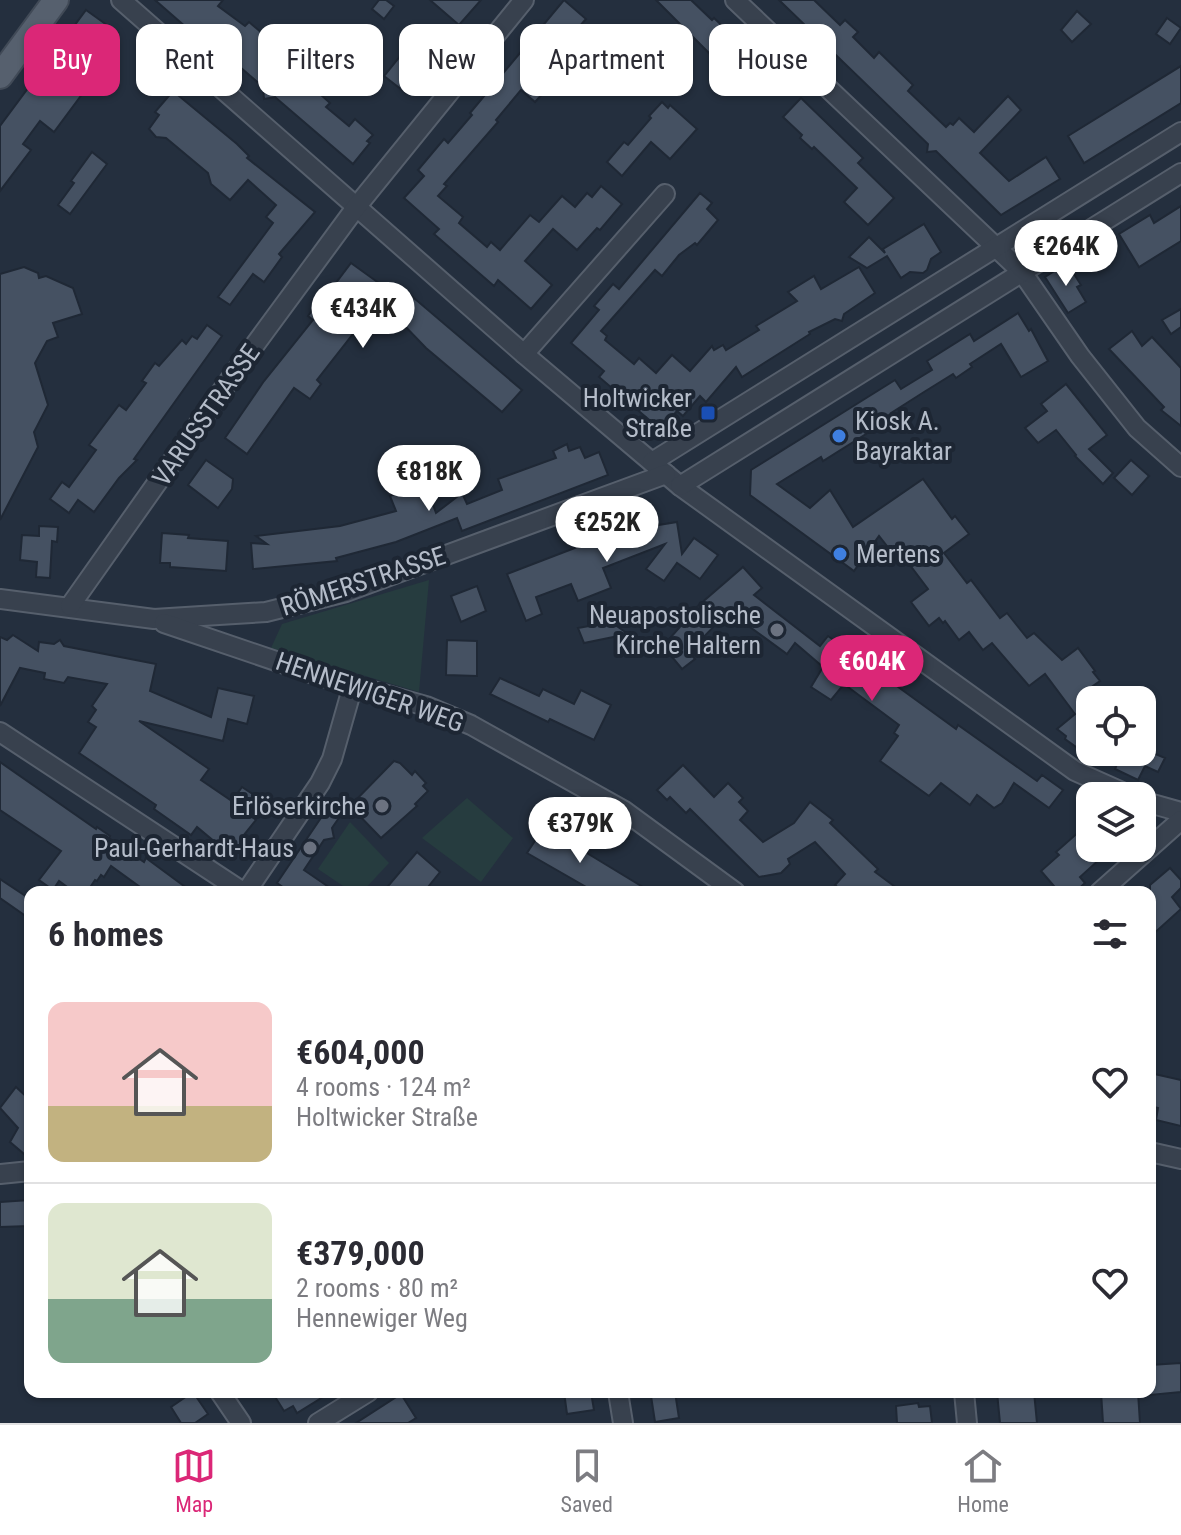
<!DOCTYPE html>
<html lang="en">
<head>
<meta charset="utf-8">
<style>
	body { margin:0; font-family:"Roboto Condensed",sans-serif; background:#f7f7f7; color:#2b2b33; height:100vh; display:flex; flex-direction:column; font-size:30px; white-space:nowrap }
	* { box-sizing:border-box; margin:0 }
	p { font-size:26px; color:#7c7c81 }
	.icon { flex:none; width:44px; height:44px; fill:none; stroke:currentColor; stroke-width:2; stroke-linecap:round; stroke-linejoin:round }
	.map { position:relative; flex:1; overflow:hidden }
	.sheet { position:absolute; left:24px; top:886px; width:1132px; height:512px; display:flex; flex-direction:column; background:#fff; border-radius:16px; box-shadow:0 2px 6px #0004 }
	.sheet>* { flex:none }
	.hud { position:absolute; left:24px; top:24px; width:1134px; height:72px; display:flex; gap:16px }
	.tools { position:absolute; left:1076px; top:686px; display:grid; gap:16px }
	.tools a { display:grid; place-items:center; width:80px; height:80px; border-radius:16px; background:#fff; box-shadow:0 2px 6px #0004; font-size:40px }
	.price { position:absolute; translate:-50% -68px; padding:0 18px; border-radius:28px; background:#fff; color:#222; font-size:26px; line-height:52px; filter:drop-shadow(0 2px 4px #0008) }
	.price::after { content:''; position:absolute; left:50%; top:48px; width:24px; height:18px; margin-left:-12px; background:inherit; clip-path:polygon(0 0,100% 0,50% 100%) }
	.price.selected { background:#db2777; color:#fff }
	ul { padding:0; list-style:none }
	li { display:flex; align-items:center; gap:24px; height:200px; padding:0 24px }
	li+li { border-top:2px solid #e1e1e2 }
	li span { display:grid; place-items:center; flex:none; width:224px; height:160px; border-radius:16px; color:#555 }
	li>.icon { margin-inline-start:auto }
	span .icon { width:96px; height:96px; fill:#fffc; stroke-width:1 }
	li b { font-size:34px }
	h2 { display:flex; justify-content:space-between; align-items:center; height:96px; padding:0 24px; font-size:34px }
	.pill { padding:0 28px; border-radius:16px; background:#fff; box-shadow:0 2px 6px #0004; font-size:28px; line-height:72px }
	.pill.selected { background:#db2777; color:#fff }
	.tabs { display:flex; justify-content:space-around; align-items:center; height:112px; border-top:2px solid #e1e1e2; background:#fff; font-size:22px; color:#7c7c81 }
	.tabs a { display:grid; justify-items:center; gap:4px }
	.tabs .selected { color:#db2777 }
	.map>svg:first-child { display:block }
</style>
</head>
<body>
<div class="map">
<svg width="1181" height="1423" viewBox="0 0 1181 1423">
	<rect width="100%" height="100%" fill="#242f3e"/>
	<g fill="#263c3f">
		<path d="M429,580l-10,112 -148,-44 11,-24z"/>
		<path d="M467,798l46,40 -32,44 -59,-44z"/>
		<path d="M350,822l39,41 -27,29h-10l-34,-23z"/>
	</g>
	<g fill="#455162" stroke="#1f2835" stroke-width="2">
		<path d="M155,0h68l-5,6 27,20 4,-4 34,29 2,-3 25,16 -10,12 30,27 -4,4 23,19 6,-7 18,16 -6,6 3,2 -17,21 -78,-67 -11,2 -1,-12 -31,-27 -2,2 -25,-22 -2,2z"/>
		<path d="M379,0h7l8,6 -10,13 -12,-10z"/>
		<path d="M430,0h51l-22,25z"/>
		<path d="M564,0l22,19 -21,24 16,15 -10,12 -4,-3 -32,35 -14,-12 -25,30 2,2 -54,62 3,2 -9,10 25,21 -4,6 28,24 4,-5 9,8 30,-35 9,7 23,-26 13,11 12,-14 5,4 9,-11 21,18 -22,26 -3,-2 -20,22 -24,-21 -28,32 27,24 -21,24 -33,-29 -4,6 -60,-52 5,-5 -35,-31 20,-22 -6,-6 26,-31 4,4 24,-28 -2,-2z"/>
		<path d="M656,0h35l21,20 2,-2 60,57 -18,19 -14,-14 -3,3z"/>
		<path d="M779,0h35l26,25 5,-5 13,12 -5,5 21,21 5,-6 34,33 -5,6 38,36 4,-4 3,2 6,-7 15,14 34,-36 13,14 -41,43 29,28 37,-24 14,22 -59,36 -65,-64 -9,1 1,-8z"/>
		<path d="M86,10l32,23 -27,37 6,4 -43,58 -14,-11 -17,23 8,6 -31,41v-65z"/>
		<path d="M1077,11l14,13 -19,18 -11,-12z"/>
		<path d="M1167,18l14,10 -11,16 -14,-10z"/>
		<path d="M422,29l20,15 -36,49 -22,-17z"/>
		<path d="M1181,66v37l-97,60 -16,-27z"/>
		<path d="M173,91l64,53 12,12 -2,2 68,54 -36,42 3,3 -18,25 -11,-8 -23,31 -12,-8 55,-74 -7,-6 10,-12 -28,-25 -18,20 -19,-16 -3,-11 -42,-35 -10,-1 -7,-8 10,-14 -4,-3z"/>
		<path d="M801,98l62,60 -5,5 36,35 -26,27 -24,-23 13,-14 -43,-41 -2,2 -12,-11 2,-3 -19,-18z"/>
		<path d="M662,102l6,6 2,-3 27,24 -27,30 -19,-17 -29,34 -15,-14 17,-20 4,3 23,-27 -2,-2z"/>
		<path d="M92,152l15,12 -37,50 -12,-9 16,-22 -3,-2z"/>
		<path d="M700,193l12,10 -5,6 11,11 -21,25 -2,-2 -16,12 -17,21 -7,-6 -54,61 6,5 -2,4 29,24 5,-6 17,15 16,-18 18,16 22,-25 2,4 9,-5 3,5 33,-20 -3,-4 41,-25 -9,-9 26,-16 7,13 38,-22 16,26 -31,21 -2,7 -7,-2 -26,13 1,2 -68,43 -6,-10 -30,35 -6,-6 -17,20 -6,-5 -16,19 -62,-53 5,-6 -33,-28 28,-33 -5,-4 19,-22 6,5z"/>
		<path d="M1181,206v35l-42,26 -20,-33 31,-19 4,8z"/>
		<path d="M924,224l17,28 -10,7 -4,11 -4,3 -13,-1 -9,6 -14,-22 -20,12 -18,-11 20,-20 16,16 -2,-4z"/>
		<path d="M351,263l43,31 7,-7 121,103 -20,22 -76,-64 -25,-26 -7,9 -23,-20 -54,69 4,4 -11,15 -16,-11 -47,66 -22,-16 39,-57 49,-61 -5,-4 13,-18 2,2z"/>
		<path d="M1067,263l14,22 -4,2 9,15 -18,11 -23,-36z"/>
		<path d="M24,267l14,6 1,5 7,-2 27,12 9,26 -29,9 5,14 -11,4 -12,22 13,42 -14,27 4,15 -38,73v-246z"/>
		<path d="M1181,309v18l-10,7 -9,-14z"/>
		<path d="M1018,313l11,18 2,-2 17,32 -27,16 -20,-33 -31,20 2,3 -16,11 -3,-4 -29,18 -33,21 2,4 -70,44 -2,-4 -44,27 33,24 20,-18 23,37 70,-48 29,40 3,-3 14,18 -25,19 23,30 4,-3 29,38 7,-5 20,25 7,-5 28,27 16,-12 17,23 -2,1 7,9 -10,7v69l-25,-18 1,-3 -9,-7 18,-15 -30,-40 -16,12 -37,-43 -9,7 -14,-18 -10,8 -14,-19 -2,2 -4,-5 -10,8 -18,-24 17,-13 -25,-33 -5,4 -19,-24 -25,35 -104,-76 1,-25 144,-90 6,9 31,-19 -5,-9 43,-27 4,7z"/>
		<path d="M207,325l15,11 -88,123 3,1 -18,18 -25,34 -16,-12 -9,13 -19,-14 12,-17 7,5 27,-37 -7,-5 30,-40 7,5 20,-27 -4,-2 13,-18 4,3 23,-26 4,4 6,-8 5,3z"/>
		<path d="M1132,331l10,15 10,-9 29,31v58l-20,-16 3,-3 -55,-58z"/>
		<path d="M1066,384l41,51 -18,14 24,24 -10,11 -28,-28 1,-1 -20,-25 -18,13 -13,-15 22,-17 -6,-7z"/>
		<path d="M567,444l2,7 11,-4 5,11 14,-6 9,23 -146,56 -5,-13 -61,24 -60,16 1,3 -84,8 -2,-26 16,1 -11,-8 84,-10 56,-15 -6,-15 35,-13 11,30 26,-20 5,11 35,-14 -4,-11 58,-21 -3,-7z"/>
		<path d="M206,460l27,19 -1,10 -14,19 -30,-23z"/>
		<path d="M1131,460l18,16 -17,19 -18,-17z"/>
		<path d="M651,522l1,4 25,-4 5,32 12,-16 24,17 -18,24 -23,-16 -13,18 -18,-12 19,-25 -62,24 8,20 -33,13 -7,-17 -35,13 6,17 -16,7 -19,-47 99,-38 2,3z"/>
		<path d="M39,526l19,1 -1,15 -5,-1 -2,37 -14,-1 1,-15 -17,-2 2,-25 17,1z"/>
		<path d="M162,533l27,2 -1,3 40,3 -2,30 -56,-4v-4h-10z"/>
		<path d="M743,567l19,21 -8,7 66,51 8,-10 128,93 2,-4 79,56 5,-6 21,15 -14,18 -35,-25 -12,20 -8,5 -17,-13 -7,10 -29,-22 -12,13 -49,-35 18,-25 -4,-3 5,-8 -55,-41 -13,16 -20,-13 12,-20 -28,-24 -8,11 -55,-40 -5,4 -2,-3 -36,37 6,7 -13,10 -19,-23 23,-26 -2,-2z"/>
		<path d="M477,586l9,25 -25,11 -10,-26z"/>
		<path d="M611,622l17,12 -44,9 -6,-15z"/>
		<path d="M13,635l25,16 1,-9 15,2 6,-4 4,6 92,18 -6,27 61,26 7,-29 36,8 -7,28 -19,-5 -5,22 -84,-20 70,48 -8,11 31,21 10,-14 12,8 -10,15 12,10 -13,16 5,4 -15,17 -36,-30 -6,8 -37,-26 2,-4 -77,-52 17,-26 -8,-5 8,-12 -4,-4 15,-22 -39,-7 -4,6 -20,-4 1,-6 -25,-5 -20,38v-69l7,3z"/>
		<path d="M447,640l30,1v35l-31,-1z"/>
		<path d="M500,678l39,18 4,-7 31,15 7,-14 30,15 -17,35 -44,-21 -2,3 -58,-28z"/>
		<path d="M1114,752h37l14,6 -7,14 -13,-6 -7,14 -23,-11 6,-14z"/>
		<path d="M394,761l6,2 12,12 3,-4 11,12 -3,3 5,5 -13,13 2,2 -36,32 -31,-32z"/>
		<path d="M0,762l96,67 1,-2 13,9 -1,2 35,24 2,-4 46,34h-45l-36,-26 -7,11 -3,-2 -4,6 -2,-1 -8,12h-13l-15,-11 -6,9 -14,-10 22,-29 -61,-41z"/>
		<path d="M683,765l31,32 14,-14 15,15 -4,4 9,9 -8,9 23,22 31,-19 16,-21 23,18 -3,3 48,46 -3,3 27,20h-59l-8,-7 10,-11 -30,-32 -27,17 2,5 -9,9 -22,4 -69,-68 -4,4 -16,-16 -3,3 -10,-10z"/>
		<path d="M331,803l12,9 -11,16 2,10 -10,2 -20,30 32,22h-46l-13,-9z"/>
		<path d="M1090,822v26h22l-32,29 5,6 -10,9h-16l-18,-21 18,-16 -3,-3z"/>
		<path d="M544,827l107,65h-56l-68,-39z"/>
		<path d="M417,852l23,20 -16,20h-41z"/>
		<path d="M1170,868l11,12v8l-9,9 9,12 -31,28v-52z"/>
		<path d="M0,879l30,20v20l-30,-21z"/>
		<path d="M1150,1073l31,7v46l-25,-6 2,-12 -8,-2z"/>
		<path d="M16,1087l14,13v59l-20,-17 8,-14 -18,-20z"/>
		<path d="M30,1200v26l-30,1v-25z"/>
		<path d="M1181,1363v29l-31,3v-30z"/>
		<path d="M193,1392l15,22 -13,9h-14l-10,-16z"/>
		<path d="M272,1392h59l-34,21 -4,-7 -9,5z"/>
		<path d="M564,1392h27l3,18 -27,4z"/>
		<path d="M675,1392l4,26 -24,4 -4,-26z"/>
		<path d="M997,1392h37l3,31h-37z"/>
		<path d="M1101,1392h37l2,31h-37z"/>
		<path d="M401,1394l15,24 -8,5h-52z"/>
		<path d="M918,1403l1,4 11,-1 2,17h-35l-1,-17z"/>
	</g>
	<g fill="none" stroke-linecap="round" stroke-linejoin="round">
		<defs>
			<g id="minor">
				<path d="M121,0l403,354 156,132 395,285 56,25"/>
				<path d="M735,0l287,272 58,84 57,72 44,39"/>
				<path d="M524,354l141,-160"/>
				<path d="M652,462l529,-330"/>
				<path d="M680,486l501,-313"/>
				<path d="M0,599l154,20 112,-7 80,-20 320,-118"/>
				<path d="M70,606l173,-245 114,-155 167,-206"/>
				<path d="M164,623l156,53 106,30 45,19 152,85 112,82"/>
				<path d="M0,732l243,160"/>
				<path d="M1142,801l39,11"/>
				<path d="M246,892l74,-109 12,-24 21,-74"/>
				<path d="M1100,892l81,-72"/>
				<path d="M1150,1152l31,7"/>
				<path d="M0,1174l30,-3"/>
				<path d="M220,1392l21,31"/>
				<path d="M618,1392l5,31"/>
				<path d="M964,1392l3,31"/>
				<path d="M318,1423l50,-31"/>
			</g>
			<path id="major" d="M0,76l56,-76"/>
		</defs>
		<use href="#minor" stroke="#565f6c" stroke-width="22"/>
		<use href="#major" stroke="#414a57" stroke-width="28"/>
		<use href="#minor" stroke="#38414e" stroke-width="18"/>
		<use href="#major" stroke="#56606e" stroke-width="24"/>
	</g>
	<rect fill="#1a4fb4" stroke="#1d2633" stroke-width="3" x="700" y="405" width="16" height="16" rx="4"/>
	<g fill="#3f7fe0" stroke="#1d2633" stroke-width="3">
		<circle cx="839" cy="436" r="8"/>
		<circle cx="840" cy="554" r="8"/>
	</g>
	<g fill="#6b7280" stroke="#1d2633" stroke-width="3">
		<circle cx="777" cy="630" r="8"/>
		<circle cx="382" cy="806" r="8"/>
		<circle cx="310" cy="848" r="8"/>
	</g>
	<g text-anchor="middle" stroke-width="8" stroke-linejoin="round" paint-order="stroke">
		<g font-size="26" fill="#b4bcc9" stroke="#1d2633" text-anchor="end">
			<text x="692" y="407">Holtwicker<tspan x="692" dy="30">Straße</tspan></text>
			<text x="855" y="430" text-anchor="start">Kiosk A.<tspan x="855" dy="30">Bayraktar</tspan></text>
			<text x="856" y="563" text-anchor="start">Mertens</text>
			<text x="761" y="624">Neuapostolische<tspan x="761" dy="30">Kirche Haltern</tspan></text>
			<text x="366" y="815">Erlöserkirche</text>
			<text x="294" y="857">Paul-Gerhardt-Haus</text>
		</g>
		<g font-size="26" fill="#b4bcc9" stroke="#1d2633">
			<text transform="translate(206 415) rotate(-55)" y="9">VARUSSTRASSE</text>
			<text transform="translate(363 581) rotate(-18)" y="9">RÖMERSTRASSE</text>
			<text transform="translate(370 692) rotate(19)" y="9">HENNEWIGER WEG</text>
		</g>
	</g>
</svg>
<div class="tools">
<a><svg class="icon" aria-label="locate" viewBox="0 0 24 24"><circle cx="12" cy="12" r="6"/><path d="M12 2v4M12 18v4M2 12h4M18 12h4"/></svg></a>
<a><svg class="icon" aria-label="layers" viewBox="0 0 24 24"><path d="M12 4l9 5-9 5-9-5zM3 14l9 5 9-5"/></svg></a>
</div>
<b class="price" style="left:1066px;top:288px">€264K</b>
<b class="price" style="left:363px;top:350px">€434K</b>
<b class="price" style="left:429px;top:513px">€818K</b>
<b class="price" style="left:607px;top:564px">€252K</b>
<b class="price selected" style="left:872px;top:703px">€604K</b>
<b class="price" style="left:580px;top:865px">€379K</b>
<div class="hud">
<a class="pill selected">Buy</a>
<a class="pill">Rent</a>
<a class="pill">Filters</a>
<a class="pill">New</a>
<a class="pill">Apartment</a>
<a class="pill">House</a>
</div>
<section class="sheet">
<h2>6 homes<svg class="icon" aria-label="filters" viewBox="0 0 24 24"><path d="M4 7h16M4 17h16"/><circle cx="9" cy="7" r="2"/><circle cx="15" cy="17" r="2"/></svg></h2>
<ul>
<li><span style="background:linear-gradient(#f6c9c9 65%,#c2b280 0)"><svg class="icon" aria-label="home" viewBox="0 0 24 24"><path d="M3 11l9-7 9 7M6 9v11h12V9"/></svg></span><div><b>€604,000</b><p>4 rooms · 124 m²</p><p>Holtwicker Straße</p></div><svg class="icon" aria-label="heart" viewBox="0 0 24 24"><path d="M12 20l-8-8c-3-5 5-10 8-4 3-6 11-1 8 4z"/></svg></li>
<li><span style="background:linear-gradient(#dfe7d0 60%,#7fa58c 0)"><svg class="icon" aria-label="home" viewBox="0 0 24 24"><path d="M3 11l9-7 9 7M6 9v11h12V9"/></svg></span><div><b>€379,000</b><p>2 rooms · 80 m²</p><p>Hennewiger Weg</p></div><svg class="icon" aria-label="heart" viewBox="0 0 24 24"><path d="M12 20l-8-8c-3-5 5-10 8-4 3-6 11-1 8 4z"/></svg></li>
</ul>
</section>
</div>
<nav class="tabs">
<a class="selected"><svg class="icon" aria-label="map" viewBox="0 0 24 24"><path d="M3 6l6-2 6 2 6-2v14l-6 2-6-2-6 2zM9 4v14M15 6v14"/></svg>Map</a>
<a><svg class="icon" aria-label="saved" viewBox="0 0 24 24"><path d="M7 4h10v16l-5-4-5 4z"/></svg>Saved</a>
<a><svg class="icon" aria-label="home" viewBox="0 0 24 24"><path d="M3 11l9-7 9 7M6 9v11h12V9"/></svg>Home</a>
</nav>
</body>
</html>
